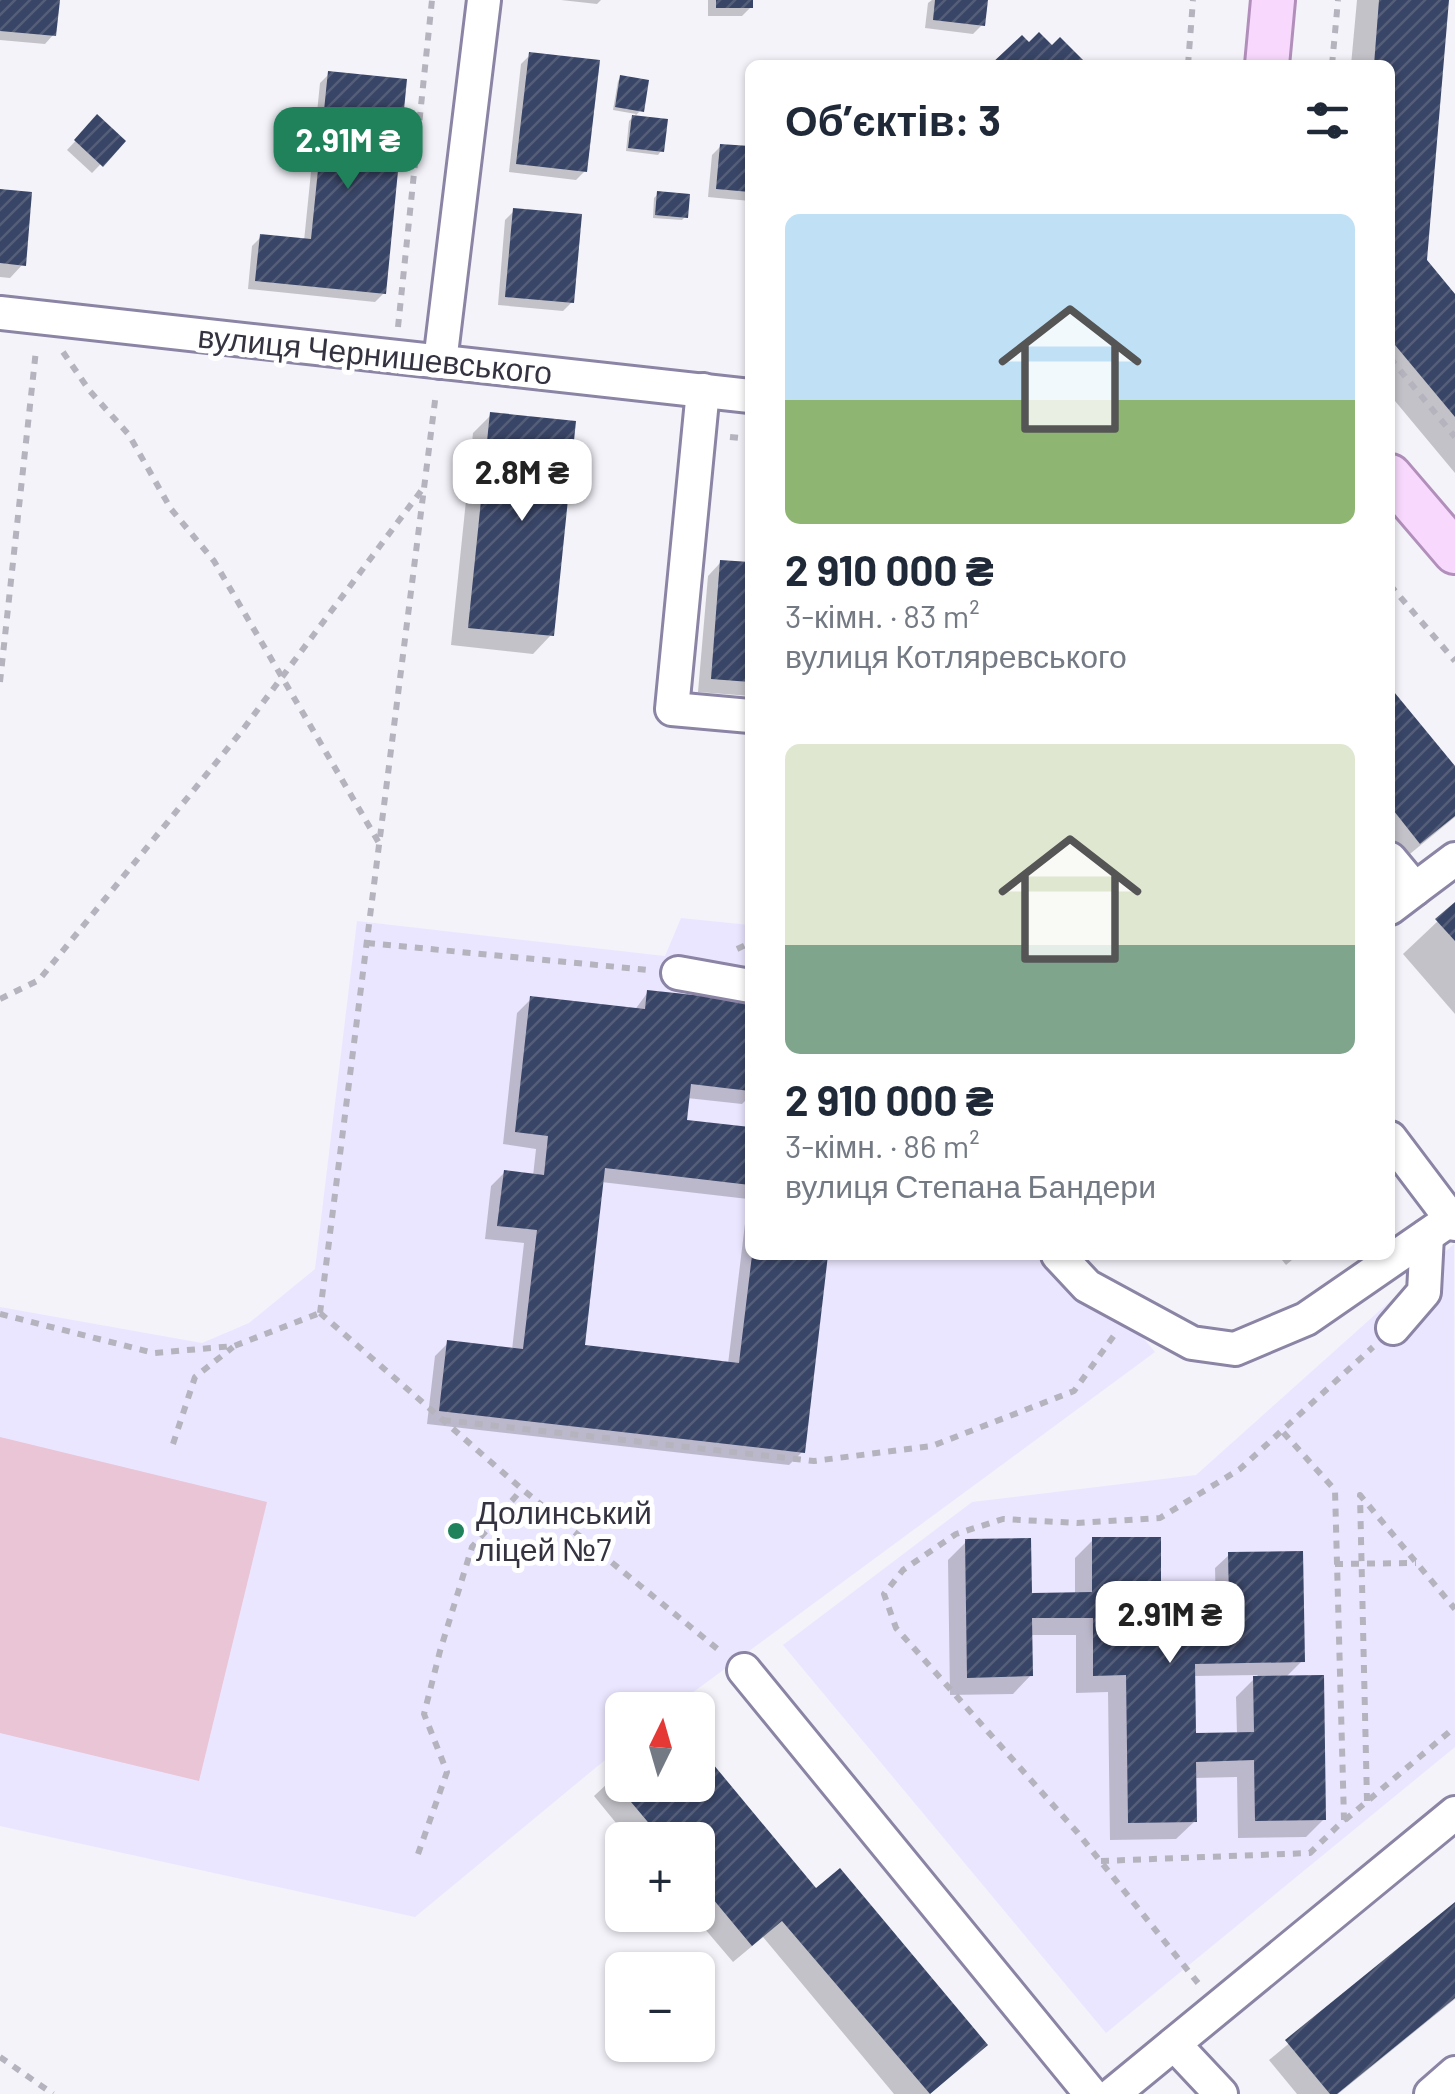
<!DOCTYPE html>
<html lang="uk">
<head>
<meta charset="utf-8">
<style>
	body { margin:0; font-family:Barlow,sans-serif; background:#f6f6f7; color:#1f2937; height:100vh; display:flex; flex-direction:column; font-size:38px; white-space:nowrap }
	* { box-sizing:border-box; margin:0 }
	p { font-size:32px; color:#747a83 }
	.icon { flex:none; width:55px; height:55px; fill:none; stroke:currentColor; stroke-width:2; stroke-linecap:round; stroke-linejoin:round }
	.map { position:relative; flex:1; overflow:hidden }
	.side { position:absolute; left:745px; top:60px; width:650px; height:1200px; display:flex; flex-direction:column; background:#fff; border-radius:15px; box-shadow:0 2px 8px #0004 }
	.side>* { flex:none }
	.needle { width:65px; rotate:5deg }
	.tools { position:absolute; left:605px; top:1692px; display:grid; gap:20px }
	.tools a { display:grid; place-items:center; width:110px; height:110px; border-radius:15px; background:#fff; box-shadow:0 2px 8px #0004; font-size:50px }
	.price { position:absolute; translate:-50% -85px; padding:0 22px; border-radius:20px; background:#fff; color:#222; font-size:32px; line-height:65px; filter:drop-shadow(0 2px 5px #0008) }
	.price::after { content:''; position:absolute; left:50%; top:60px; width:30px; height:22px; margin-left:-15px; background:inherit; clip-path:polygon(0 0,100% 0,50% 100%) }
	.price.active { background:#20825a; color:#fff }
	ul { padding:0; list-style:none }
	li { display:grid; align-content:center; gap:20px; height:530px; padding:0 40px }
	li span { display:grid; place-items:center; height:310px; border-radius:15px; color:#555 }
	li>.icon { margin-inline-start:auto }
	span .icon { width:180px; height:180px; fill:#fffc; stroke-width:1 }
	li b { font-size:42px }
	h2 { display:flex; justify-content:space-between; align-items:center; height:120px; padding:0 40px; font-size:42px }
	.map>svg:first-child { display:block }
</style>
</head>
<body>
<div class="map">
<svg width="1455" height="2094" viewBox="0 0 1455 2094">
	<defs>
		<pattern id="building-hatch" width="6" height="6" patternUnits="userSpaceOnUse" patternTransform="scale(2.5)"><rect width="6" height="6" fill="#394566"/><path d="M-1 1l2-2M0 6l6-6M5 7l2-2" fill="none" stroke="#555e79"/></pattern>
	</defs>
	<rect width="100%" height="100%" fill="#f4f3fa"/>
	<g fill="#ebe6ff">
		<path d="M681,918l69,7v330h324l81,97 -486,358h-47v36l-207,171 -415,-91v-519l202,36 47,-20 66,-54 42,-348 308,35z"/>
		<path d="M1454,1244l1,503 -349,286 -323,-388 189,-143 224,-27z"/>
	</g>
	<path fill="#e9c5d6" d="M0,1437l267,65 -68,279 -199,-48z"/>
	<g fill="#0003" fill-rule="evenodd">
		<path d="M0,0h57l-4,35 -8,9 -45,-4z"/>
		<path d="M561,0h40l-4,4z"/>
		<path d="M708,0h43v7l-9,9h-34z"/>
		<path d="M932,0h53l-3,25 -9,9 -48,-6 3,-25z"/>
		<path d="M1357,0h90l-23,261 31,37v175l-65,-78v-330h-39z"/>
		<path d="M530,55l55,116 -9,9 -67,-8 12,-108z"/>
		<path d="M329,74l55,219 -9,9 -127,-13 4,-43 9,-9 43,4 16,-158z"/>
		<path d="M621,77l20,33 -7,7 27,34 -3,4 -32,-4 3,-30 7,-7 -23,-4 5,-29z"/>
		<path d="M97,118l26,23 -31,32 -25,-23z"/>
		<path d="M721,146l29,3v52l-42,-4 4,-42z"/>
		<path d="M0,191l23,73 -13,14 -10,-1z"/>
		<path d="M658,194l27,23 -3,3 -29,-2 1,-20z"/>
		<path d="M514,211l58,91 -9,9 -65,-6 7,-85z"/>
		<path d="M491,415l60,220 -18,19 -82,-9 22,-212z"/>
		<path d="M721,562l29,3v131l-52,-4 10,-116z"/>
		<path d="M1390,691l65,79v47l-61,50 -4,-4z"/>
		<path d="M1455,905v109l-52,-60z"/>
		<path d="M648,992l102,12v92l-8,8 -55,-6 -3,24 66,7v126h75l-22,196 -14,14 -362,-41 8,-68 13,-13 64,7 12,-107 -39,-4 6,-53 13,-13 29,3 3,-27 -33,-5 14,-131 14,-14 103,12zM601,1182l147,17 -20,165 -146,-17z"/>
		<path d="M1278,1255h20l-12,10z"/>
		<path d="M1093,1540l66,66h57l-1,-38 14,-13 73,106 -17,17 39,141 -18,18 -68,1 -1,-61 -43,1 1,43 -19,18 -66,1 -2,-148 -32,1v-58h-46l1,40 -18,19 -63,1 -2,-135 18,-18 63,53h46v-37zM1258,1675l-22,22 1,37 -44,1v-59z"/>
		<path d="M698,1750l118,142 169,153 -55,49h-36l-131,-157 -30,25 -40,-47h5v-75h-68l-36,-44 28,-26v15h76z"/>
		<path d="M1455,1906v93l-117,95h-41l-28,-34z"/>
	</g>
	<g fill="url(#building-hatch)">
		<path d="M0,0h60l-4,36 -56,-5z"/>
		<rect x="716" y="0" width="37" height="8"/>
		<path d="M935,0h53l-3,26 -52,-6z"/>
		<path d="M1379,0h70l-22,260 28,34v123l-65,-78v-274h-16z"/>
		<path d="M1039,32l13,13 8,-8 28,28h-98l32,-30 7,7z"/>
		<path d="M529,52l71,8 -13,112 -71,-8z"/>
		<path d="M328,71l79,8 -21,215 -131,-13 5,-47 51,5z"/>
		<path d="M620,75l29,5 -5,32 -29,-5z"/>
		<path d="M97,114l29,27 -23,26 -29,-27z"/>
		<path d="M632,115l36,4 -4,33 -36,-4z"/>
		<path d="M720,144l30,2v46l-34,-3z"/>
		<path d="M0,189l32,3 -6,74 -26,-3z"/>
		<path d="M657,191l33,3 -2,24 -33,-3z"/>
		<path d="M513,208l69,6 -8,89 -69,-6z"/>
		<path d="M490,412l86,9 -22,215 -86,-8z"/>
		<path d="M720,560l30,2v120l-39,-3z"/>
		<path d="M1390,687l65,79v50l-35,28 -30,-38z"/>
		<path d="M1455,902v39l-20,-22z"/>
		<path d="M647,990l103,11v90l-59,-7 -4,36 63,7v58l-145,-17 -20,177 154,18 13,-108h76l-23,198 -366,-42 8,-71 76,9 14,-119 -40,-4 7,-56 40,5 4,-39 -33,-4 15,-136 115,13z"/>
		<path d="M1092,1537h69v67l68,-1 -1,-51 75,-1 2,111 -110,2 1,69 58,-1 -1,-56 71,-1 2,145 -71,1 -1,-61 -58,2 1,60 -69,1 -2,-148 -33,1v-58h-61l1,58 -66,2 -2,-139 66,-1 1,55 60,-1z"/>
		<path d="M698,1746l118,142 24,-20 148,177 -58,49 -148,-173 -30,25 -54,-65v-41h-35l-53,-63 12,-11v19h76z"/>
		<path d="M1455,1902v96l-118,96h-7l-45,-54z"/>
	</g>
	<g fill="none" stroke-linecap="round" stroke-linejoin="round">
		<defs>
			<g id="minor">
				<path d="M0,313l750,83"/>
				<path d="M440,362l44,-362"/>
				<path d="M703,390l-31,319 78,7"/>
				<path d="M1390,859l25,30 -25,19"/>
				<path d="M1415,889l40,-30"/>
				<path d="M678,973l72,13"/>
				<path d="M1390,1138l65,86"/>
				<path d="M1058,1255l29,31 105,57 43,6 71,-30 145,-100"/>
				<path d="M1393,1328l31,-36 3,-56"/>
				<path d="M744,1670l347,424"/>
				<path d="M1174,2044l47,50"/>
				<path d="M1113,2094l342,-281"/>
				<path d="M1431,2094l24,-21"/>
			</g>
			<g id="major">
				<path d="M1267,65l6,-65"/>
				<path d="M1390,476l65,76"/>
			</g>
		</defs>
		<use href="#minor" stroke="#8b84a4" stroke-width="38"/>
		<use href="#major" stroke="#b18fba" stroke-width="48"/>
		<g stroke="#b5b3bd" stroke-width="6" stroke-dasharray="8 8" stroke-linecap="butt">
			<path d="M1188,65l5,-65"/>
			<path d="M1332,65l6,-65"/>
			<path d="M398,327l34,-327"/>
			<path d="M63,352l26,38 40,45 42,74 43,52 165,282"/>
			<path d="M1390,358l65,79"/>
			<path d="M730,437l20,2"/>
			<path d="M1390,585l65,76"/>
			<path d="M0,682l36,-332"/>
			<path d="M367,943l282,27"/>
			<path d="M737,949l13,-6"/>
			<path d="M0,999l39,-19 202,-248 180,-241"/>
			<path d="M320,1313l116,-920"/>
			<path d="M320,1313l202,176 198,162"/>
			<path d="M0,1314l154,39 80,-7 86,-33"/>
			<path d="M443,1420l371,41 118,-15 142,-55 41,-57"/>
			<path d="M173,1444l22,-67 38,-30"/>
			<path d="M1335,1564l81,-1"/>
			<path d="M1367,1801l-7,-306 95,114"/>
			<path d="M1345,1820l110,-93"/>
			<path d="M418,1854l29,-82 -23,-58 16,-63 32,-104 50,-58"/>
			<path d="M1101,1861l209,-8 34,-33 -9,-330 -53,-59"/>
			<path d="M1198,1983l-121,-151 -181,-204 -12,-34 19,-24 53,-36 47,-15 74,4 83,-5 80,-49 133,-122"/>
			<path d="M0,2057l53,37"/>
		</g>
		<use href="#minor" stroke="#fff" stroke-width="32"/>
		<use href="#major" stroke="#f8d9fd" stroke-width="42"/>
	</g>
	<circle fill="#20825a" stroke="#fff" stroke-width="4" cx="456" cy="1531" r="10"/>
	<g text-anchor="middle" stroke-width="10" stroke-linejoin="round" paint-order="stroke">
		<g font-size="32" fill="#363341" stroke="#fff">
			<text transform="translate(375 355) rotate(6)" y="11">вулиця Чернишевського</text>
		</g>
		<g font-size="32" fill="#363341" stroke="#fff" text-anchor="start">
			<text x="476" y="1524">Долинський<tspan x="476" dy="37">ліцей №7</tspan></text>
		</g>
	</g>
</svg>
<div class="tools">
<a><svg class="needle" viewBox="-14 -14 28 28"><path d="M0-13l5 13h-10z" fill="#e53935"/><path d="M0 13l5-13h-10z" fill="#747a83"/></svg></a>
<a>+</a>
<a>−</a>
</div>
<b class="price active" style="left:348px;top:192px">2.91M ₴</b>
<b class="price" style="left:522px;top:524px">2.8M ₴</b>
<b class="price" style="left:1170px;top:1666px">2.91M ₴</b>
<section class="side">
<h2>Об’єктів: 3<svg class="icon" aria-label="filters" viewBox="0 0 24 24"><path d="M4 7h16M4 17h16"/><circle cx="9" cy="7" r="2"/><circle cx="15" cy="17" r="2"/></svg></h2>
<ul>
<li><span style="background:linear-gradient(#bfe0f5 60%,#8fb573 0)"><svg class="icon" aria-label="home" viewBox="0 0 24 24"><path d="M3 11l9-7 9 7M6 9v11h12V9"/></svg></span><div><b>2 910 000 ₴</b><p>3-кімн. · 83 m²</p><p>вулиця Котляревського</p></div></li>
<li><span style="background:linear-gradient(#dfe7d0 65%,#7fa58c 0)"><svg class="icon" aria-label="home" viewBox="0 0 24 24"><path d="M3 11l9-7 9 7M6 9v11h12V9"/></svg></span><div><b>2 910 000 ₴</b><p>3-кімн. · 86 m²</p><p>вулиця Степана Бандери</p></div></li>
</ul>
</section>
</div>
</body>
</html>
